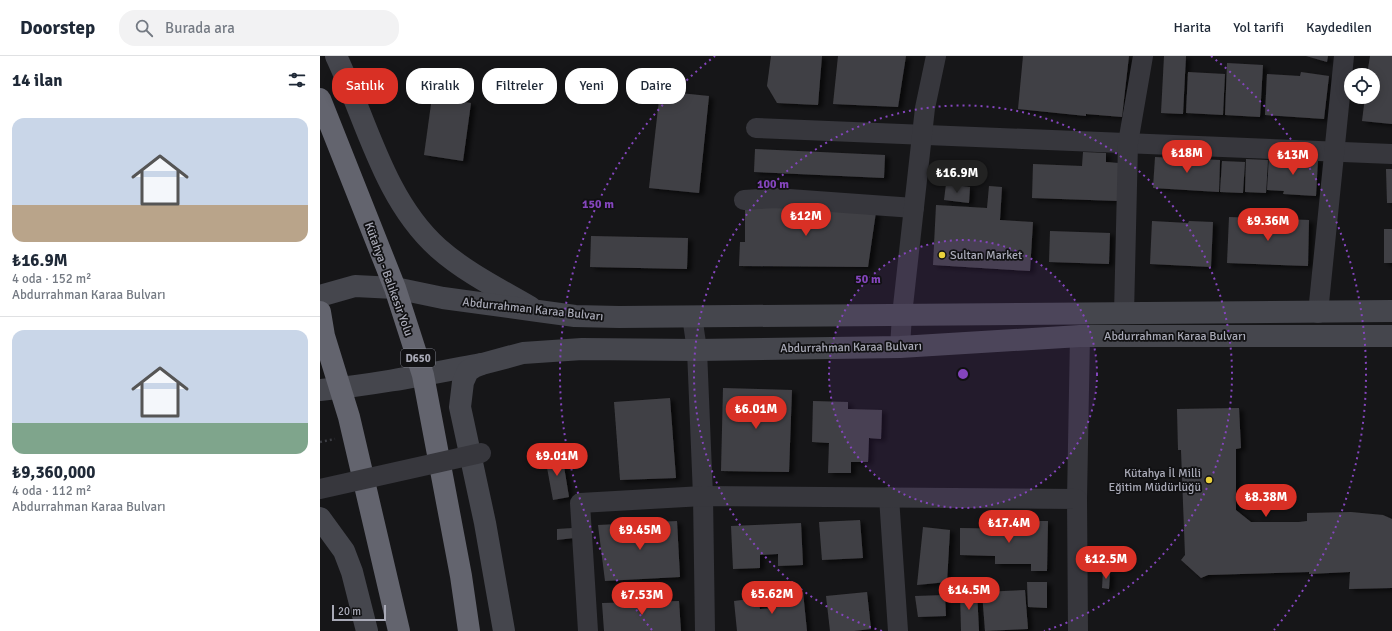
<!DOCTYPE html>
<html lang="tr">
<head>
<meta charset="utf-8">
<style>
	body { margin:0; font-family:Signika,sans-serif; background:#f2f2f3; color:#1f2937; height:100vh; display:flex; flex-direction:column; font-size:15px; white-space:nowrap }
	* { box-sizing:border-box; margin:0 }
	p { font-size:13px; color:#747a83 }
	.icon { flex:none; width:22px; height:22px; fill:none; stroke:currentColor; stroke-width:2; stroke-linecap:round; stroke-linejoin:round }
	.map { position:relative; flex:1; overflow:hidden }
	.drawer { display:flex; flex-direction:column; background:#fff; width:320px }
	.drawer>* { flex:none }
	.guide { position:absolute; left:12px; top:12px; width:380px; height:36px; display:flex; gap:8px }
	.fabs { position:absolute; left:1024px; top:12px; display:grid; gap:8px }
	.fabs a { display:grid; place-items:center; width:36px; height:36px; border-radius:50%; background:#fff; box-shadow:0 2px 10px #0003; font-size:20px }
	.scale { position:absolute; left:12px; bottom:10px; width:54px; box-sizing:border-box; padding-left:4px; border:2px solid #a9aab7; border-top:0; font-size:11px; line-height:14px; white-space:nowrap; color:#a9aab7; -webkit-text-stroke:3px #111113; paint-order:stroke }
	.price { position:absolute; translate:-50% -34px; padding:0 9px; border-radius:14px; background:#d93025; color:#fff; font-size:13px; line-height:26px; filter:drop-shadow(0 1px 2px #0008) }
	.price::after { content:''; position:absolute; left:50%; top:24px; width:12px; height:9px; margin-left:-6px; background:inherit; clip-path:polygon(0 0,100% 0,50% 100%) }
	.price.selected { background:#222; color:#fff }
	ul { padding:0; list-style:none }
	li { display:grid; align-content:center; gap:8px; height:212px; padding:0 12px }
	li+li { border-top:1px solid #e0e1e3 }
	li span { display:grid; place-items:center; height:124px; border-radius:12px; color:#555 }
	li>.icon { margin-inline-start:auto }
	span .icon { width:72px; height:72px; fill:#fffc; stroke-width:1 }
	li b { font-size:17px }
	h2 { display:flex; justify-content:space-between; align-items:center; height:48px; padding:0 12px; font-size:17px }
	.pill { padding:0 14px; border-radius:16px; background:#fff; box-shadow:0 2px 10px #0003; font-size:14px; line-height:36px }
	.pill.selected { background:#d93025; color:#fff }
	header { display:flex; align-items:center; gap:24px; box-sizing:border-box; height:56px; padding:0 20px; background:#fff; border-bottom:1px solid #e0e1e3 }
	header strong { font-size:19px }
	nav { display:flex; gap:22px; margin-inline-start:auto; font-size:14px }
	.search { width:280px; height:36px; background:#f2f2f3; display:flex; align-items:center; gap:10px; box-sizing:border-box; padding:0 14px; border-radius:16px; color:#747a83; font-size:15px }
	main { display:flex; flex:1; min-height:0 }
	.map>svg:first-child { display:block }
</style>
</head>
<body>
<header>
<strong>Doorstep</strong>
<div class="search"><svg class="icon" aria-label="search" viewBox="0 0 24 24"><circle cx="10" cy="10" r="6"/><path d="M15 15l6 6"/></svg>Burada ara</div>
<nav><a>Harita</a><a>Yol tarifi</a><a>Kaydedilen</a></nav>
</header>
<main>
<section class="drawer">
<h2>14 ilan<svg class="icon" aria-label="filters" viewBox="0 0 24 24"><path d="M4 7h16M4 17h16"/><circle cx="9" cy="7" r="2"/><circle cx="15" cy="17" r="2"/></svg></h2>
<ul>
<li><span style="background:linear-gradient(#c9d6e8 70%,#b9a48a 0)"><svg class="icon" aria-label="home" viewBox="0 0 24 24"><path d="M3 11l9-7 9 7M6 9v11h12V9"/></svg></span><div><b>₺16.9M</b><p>4 oda · 152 m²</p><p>Abdurrahman Karaa Bulvarı</p></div></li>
<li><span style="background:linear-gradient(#c9d6e8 75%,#7fa58c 0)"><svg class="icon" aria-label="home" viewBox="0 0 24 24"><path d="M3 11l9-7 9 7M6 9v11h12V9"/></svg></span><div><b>₺9,360,000</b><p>4 oda · 112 m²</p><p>Abdurrahman Karaa Bulvarı</p></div></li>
</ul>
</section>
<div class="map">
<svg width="1072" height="575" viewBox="0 0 1072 575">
	<defs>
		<filter id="shadow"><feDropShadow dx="4.5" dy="2.5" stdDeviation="2" flood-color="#0009"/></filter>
	</defs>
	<rect width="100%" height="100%" fill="#161618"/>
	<g fill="#414045" filter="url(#shadow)">
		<path d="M451,0h51l-4,49 -41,-2 -10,-17z"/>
		<path d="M518,0h68l-8,51 -65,-3z"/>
		<path d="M703,0h106l-7,61 -36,-3v2l-68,-7z"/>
		<path d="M844,0h22l-3,58 -22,-1z"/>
		<path d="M986,0h22l-1,6z"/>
		<path d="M1050,0h22v68l-30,-3 3,-24h8v-22h-6z"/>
		<path d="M907,7l36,2 -3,52 -35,-2z"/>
		<path d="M868,16l37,2 -2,41 -37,-2z"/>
		<path d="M981,16l28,4 -5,43 -59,-4 2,-41 33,2z"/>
		<path d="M340,35l49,5 -10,97 -50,-5z"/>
		<path d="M112,41l39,6 -8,58 -39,-6z"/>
		<path d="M435,93l130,6 -1,23 -130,-6z"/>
		<path d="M763,96l23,1v9l13,1 -1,38 -86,-3 1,-34 49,2z"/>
		<path d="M835,101l65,3 -1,32 -66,-4z"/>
		<path d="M949,101l49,2 -2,37 -33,-2 1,-3 -17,-1z"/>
		<path d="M926,103l22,1 -2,33 -21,-1z"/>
		<path d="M902,105l23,1 -2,31 -23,-1z"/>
		<path d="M1066,113h6v34h-5z"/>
		<path d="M626,128l24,3 -1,16 -25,-3z"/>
		<path d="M669,130l13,1 -2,33 33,2 -3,49 -97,-6 3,-60 51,3z"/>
		<path d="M425,149l131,7 -8,55 -129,-1 1,-24h5z"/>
		<path d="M909,161l80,3 -1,46 -81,-3z"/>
		<path d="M832,165l36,2 1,-2 24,1 -2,45 -61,-3z"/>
		<rect x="1064" y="173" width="8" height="34"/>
		<path d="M730,175l60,2 -1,31 -60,-2z"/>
		<path d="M271,180l97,2 -1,31 -97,-2z"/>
		<path d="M403,332l69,2 -3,82 -68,-1z"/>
		<path d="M350,342l6,80 -56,2 -6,-78z"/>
		<path d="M493,345l35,1v7l34,1 -1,29 -12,-1 -1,24h-17v11h-23l1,-30 -17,-1z"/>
		<path d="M919,352l2,40 -5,1v61l15,12h48l8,-1v-8l44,-1 32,3 9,4v69l-43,1 1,-17 -41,2v-2l-101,3 -7,3 -20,-18 4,-5 -4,-105h-3l-1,-41z"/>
		<path d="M242,398l7,43 -16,3 -8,-43z"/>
		<path d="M540,464l3,38 -41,2 -3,-38z"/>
		<path d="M357,465l3,56 -75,4 -7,-56z"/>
		<path d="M704,465h24l-1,50h-16v-7h-36v-8l-35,-1v-27l64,1z"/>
		<path d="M481,467l2,42 -25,1v-12l-18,1v13l-27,1 -2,-43z"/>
		<path d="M603,471l27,3 -3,52 -30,3z"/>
		<path d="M253,472l1,10 -17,2v-11z"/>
		<path d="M780,493h18l-1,18 -17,-1z"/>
		<path d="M783,515l7,1 -1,17 -7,-1z"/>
		<path d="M707,526h20v26l-19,-1z"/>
		<path d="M705,534l3,39 -43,2 -3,-39z"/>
		<path d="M657,535l2,40h-18l-1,-39z"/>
		<path d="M483,536l4,39h-70l-3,-30 24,-3 2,11 17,-1 -1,-13z"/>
		<path d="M547,536l4,37 -17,2h-24l-4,-35z"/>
		<path d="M625,539l1,21 -28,1 -3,-21z"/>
		<path d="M359,545l2,30h-77l-2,-28z"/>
	</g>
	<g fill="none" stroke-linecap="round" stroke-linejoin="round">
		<path stroke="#3d3e44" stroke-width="2.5" stroke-dasharray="2 3" stroke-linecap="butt" d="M0,386l15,-3"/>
		<g stroke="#37373d" stroke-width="20">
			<path d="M436,72l636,26"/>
			<path d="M424,144l31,-2 139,10"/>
			<path d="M998,257l26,-257"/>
			<path d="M804,258l4,-171 15,-87"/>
			<path d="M372,260l5,34 6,146 2,135"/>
			<path d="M580,291l2,-32 23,-207 11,-52"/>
			<path d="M569,441l9,134"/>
			<path d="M757,443l3,-163"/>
			<path d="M268,575l-8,-128 123,-7 374,3 1,132"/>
		</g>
		<g stroke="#45464d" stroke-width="22">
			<path d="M16,0c30,63 48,144 102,192 27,24 61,41 92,59"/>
			<path d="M0,240l35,-10 40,2 48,10 95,13 37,5 44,1 773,-6"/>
			<path d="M0,334c54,-5 108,-16 161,-26"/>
			<path d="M0,462l24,33 8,21 15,59"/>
			<path d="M184,575l-19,-108 -25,-116 3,-25 5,-11 6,-4 8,-3 41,-11 59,-4 115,1 203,-3 180,-11h312"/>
		</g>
		<g stroke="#63646e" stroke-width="22">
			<path d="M0,43l75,189 28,87 38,201 8,55"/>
			<path d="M0,256l4,24 25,81 50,214"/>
		</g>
		<path stroke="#37373d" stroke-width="20" d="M0,433l161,-36"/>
	</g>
	<circle cx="643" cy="318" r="134" fill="#8445bd" fill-opacity=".12"/>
	<g fill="none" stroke="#8445bd" stroke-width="2" stroke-dasharray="2 4">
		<circle cx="643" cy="318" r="134"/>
		<path d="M562 575A269 269 0 1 1 724 575"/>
		<path d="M332 574A403 403 0 0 1 395 0M891 0A403 403 0 0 1 954 574"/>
	</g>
	<g fill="#ead13c" stroke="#111113" stroke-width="1.5">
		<circle cx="622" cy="199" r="4"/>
		<circle cx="889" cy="424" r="4"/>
	</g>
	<g text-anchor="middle" stroke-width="3.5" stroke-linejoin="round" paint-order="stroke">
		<rect fill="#111113" stroke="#7b7c86" stroke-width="1" x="81" y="293" width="34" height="18" rx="3"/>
		<g font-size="11" font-weight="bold" fill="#a9aab7">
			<text x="98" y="306">D650</text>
		</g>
		<g font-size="12" fill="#a9aab7" stroke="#111113" text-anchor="start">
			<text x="630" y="203">Sultan Market</text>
			<text x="881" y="421" text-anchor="end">Kütahya İl Milli<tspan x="881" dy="14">Eğitim Müdürlüğü</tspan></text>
		</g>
		<g font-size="12" fill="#a9aab7" stroke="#111113">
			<text transform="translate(69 223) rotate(70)" y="4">Kütahya - Balıkesir Yolu</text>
			<text transform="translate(213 253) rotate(6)" y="4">Abdurrahman Karaa Bulvarı</text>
			<text x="855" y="284">Abdurrahman Karaa Bulvarı</text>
			<text transform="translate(531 291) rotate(-1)" y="4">Abdurrahman Karaa Bulvarı</text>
		</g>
	</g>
	<circle cx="643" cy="318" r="6" fill="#8445bd" stroke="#111113" stroke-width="2"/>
	<g font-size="12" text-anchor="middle" font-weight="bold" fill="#8445bd" stroke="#111113" stroke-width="3.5" stroke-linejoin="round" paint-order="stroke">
		<text x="453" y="132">100 m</text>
		<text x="278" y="152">150 m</text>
		<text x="548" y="227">50 m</text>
	</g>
</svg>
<div class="fabs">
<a><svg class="icon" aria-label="locate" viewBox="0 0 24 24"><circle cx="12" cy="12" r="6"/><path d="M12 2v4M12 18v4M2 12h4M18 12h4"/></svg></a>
</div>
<div class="scale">20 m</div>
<b class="price" style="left:867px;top:118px">₺18M</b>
<b class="price" style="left:973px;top:120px">₺13M</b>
<b class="price selected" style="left:637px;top:138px">₺16.9M</b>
<b class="price" style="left:486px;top:181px">₺12M</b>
<b class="price" style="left:948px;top:186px">₺9.36M</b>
<b class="price" style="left:436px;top:374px">₺6.01M</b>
<b class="price" style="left:237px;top:421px">₺9.01M</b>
<b class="price" style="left:946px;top:462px">₺8.38M</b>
<b class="price" style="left:689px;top:488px">₺17.4M</b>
<b class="price" style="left:320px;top:495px">₺9.45M</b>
<b class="price" style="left:786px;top:524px">₺12.5M</b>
<b class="price" style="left:649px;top:555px">₺14.5M</b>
<b class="price" style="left:452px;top:559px">₺5.62M</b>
<b class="price" style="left:322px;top:560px">₺7.53M</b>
<div class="guide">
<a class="pill selected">Satılık</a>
<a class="pill">Kiralık</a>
<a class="pill">Filtreler</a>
<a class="pill">Yeni</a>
<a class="pill">Daire</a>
</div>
</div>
</main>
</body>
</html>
